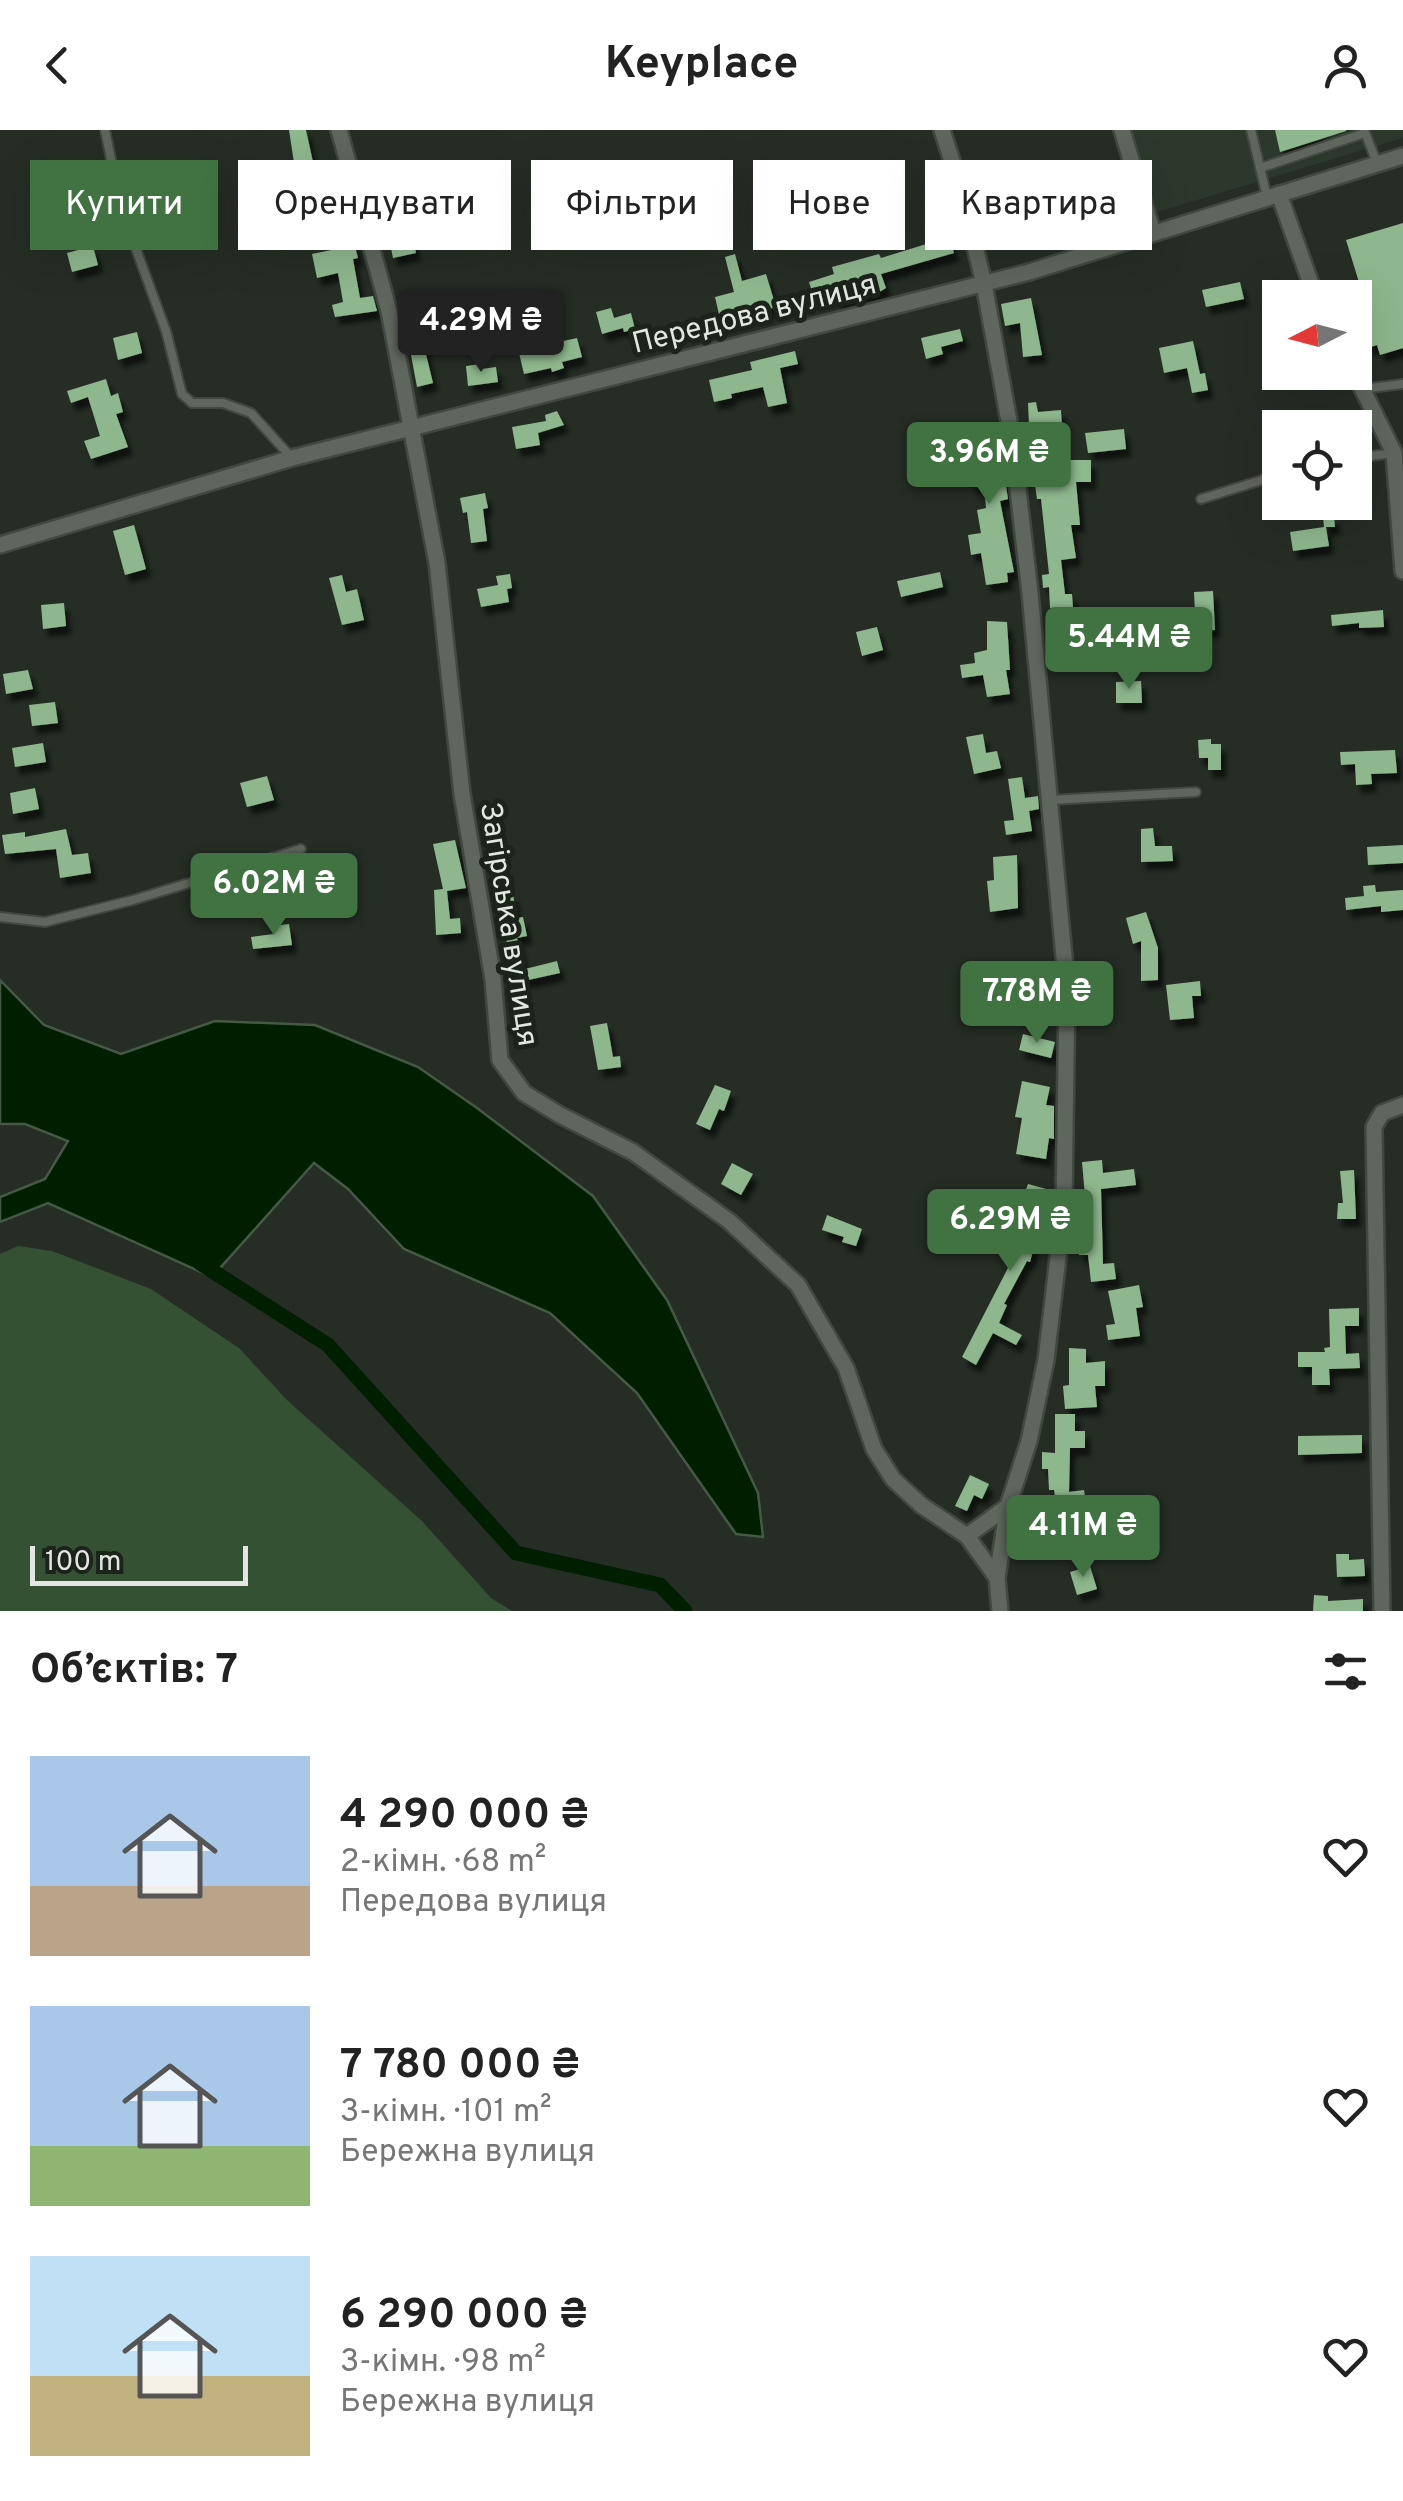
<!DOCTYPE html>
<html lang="uk">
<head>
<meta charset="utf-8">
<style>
	body { margin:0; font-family:Overpass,sans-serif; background:#f6f6f6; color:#222; height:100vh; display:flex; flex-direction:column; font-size:38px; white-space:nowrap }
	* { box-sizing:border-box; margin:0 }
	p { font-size:32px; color:#767676 }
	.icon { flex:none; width:55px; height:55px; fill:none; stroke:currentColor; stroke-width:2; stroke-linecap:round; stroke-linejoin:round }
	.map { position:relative; height:1481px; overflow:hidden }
	.side { display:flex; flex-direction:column; background:#fff; flex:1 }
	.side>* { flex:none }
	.hud { position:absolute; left:30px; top:30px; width:1345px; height:90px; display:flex; gap:20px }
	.needle { width:65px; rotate:264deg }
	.fabs { position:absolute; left:1262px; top:150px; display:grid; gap:20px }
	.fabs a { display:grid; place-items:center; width:110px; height:110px; border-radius:0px; background:#fff; box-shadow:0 10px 40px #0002; font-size:50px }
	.scale { position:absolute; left:30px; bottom:25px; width:218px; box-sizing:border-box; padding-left:10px; border:5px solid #e2e7e1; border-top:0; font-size:28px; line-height:35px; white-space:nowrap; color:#e2e7e1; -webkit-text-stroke:8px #1b231b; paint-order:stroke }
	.price { position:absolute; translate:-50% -85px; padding:0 22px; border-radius:10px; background:#417241; color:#fff; font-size:32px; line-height:65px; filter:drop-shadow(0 2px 5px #0008) }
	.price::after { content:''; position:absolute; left:50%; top:60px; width:30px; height:22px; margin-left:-15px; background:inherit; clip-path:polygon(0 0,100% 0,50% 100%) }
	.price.on { background:#222; color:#fff }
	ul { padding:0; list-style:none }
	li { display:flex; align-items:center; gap:30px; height:250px; padding:0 30px }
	li span { display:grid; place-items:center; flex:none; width:280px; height:200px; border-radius:0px; color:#555 }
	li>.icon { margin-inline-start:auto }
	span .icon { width:120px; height:120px; fill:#fffc; stroke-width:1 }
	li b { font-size:42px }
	h2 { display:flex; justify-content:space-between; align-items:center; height:120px; padding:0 30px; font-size:42px }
	.chip { padding:0 35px; border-radius:0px; background:#fff; box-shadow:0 10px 40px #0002; font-size:35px; line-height:90px }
	.chip.on { background:#417241; color:#fff }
	header { display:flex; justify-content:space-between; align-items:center; height:130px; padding:0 30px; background:#fff; font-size:45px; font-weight:700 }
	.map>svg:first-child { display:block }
</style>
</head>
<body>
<header><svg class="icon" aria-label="back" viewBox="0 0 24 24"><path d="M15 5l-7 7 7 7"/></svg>Keyplace<svg class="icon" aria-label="person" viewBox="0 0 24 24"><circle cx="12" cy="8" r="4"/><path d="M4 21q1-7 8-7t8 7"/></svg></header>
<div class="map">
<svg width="1403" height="1481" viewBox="0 0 1403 1481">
	<defs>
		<filter id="shadow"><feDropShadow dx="5" dy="8" stdDeviation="2.5" flood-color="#0009"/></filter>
	</defs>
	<rect width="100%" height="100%" fill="#252d25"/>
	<path fill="#2c382b" d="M1132,0h271v8l-246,74z"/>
	<path fill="#345133" d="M18,1116l34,5 99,38 88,59 48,52 135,121 69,77 21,13h-512v-357z"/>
	<path fill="#001e00" stroke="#445a44" stroke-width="2.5" d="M0,850l44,45 77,29 94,-33 100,4 103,42 59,41 116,88 74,104 91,193 5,44 -27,-3 -99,-141 -87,-80 -146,-64 -56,-60 -34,-26 -102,114 -164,-74 -48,19v-25l45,-18 23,-38 -43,-17h-25z"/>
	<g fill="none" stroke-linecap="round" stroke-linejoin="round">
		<path stroke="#001e00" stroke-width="15" d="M200,1133l128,82 188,208 144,32 25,26"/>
	</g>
	<g fill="#8eb78d" filter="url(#shadow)">
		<path d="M289,0h17l12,55 -20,4z"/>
		<path d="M1275,0h71v1l-66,21z"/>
		<path d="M391,30l13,56 8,-1 2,13 -3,1 5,24 -23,5 -4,-20 -8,2 -5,-19 6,-1 -6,-33 -2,-4 -8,2 -5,-18z"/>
		<path d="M349,93l9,35 -5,1 7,39 13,-2 4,15 -42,6 -3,-12 11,-3 -5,-29 -21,5 -5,-24 24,-5 -5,-21z"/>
		<path d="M1403,93v125l-23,7 -3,-10 -9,3 -12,-40 10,-3 -20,-65z"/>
		<path d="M949,107l5,16 -73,21 5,14 -10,6 -40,7 -2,-13 -21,7 -4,-13 25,-8 -2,-7 47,-13 2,4z"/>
		<path d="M93,116l5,19 -26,7 -5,-19z"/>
		<path d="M735,124l7,27 24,-7 10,33 -55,16 -6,-26 19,-5 -9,-35z"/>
		<path d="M1240,152l4,17 -38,8 -4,-17z"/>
		<path d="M1031,168l11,57 -19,2 -3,-34 -15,3 -4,-22z"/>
		<path d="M611,178l3,10 17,-5 4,16 -11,3 -1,-4 -21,6 -6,-22z"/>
		<path d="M430,192l5,21 -11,3 9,37 -16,4 -11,-59z"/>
		<path d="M960,199l3,12 -22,6 2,7 -17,5 -5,-21z"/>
		<path d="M541,200l4,15 32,-7 5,19 -20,5 2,6 -12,4 -1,-4 -27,6 -9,-38z"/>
		<path d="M137,202l5,21 -24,7 -5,-22z"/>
		<path d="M1193,211l7,33 5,-1 3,17 -16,3 -5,-25 -23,5 -5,-25z"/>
		<path d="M795,221l3,13 -18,4 7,35 -19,4 -5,-20 -32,7 1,4 -18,4 -5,-22 43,-10 -2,-8z"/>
		<path d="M480,234l1,5 15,-2 2,15 -30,4 -2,-20z"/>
		<path d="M106,249l5,17 7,-3 5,19 -7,2 12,33 -37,12 -7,-18 16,-5 -12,-39 -17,6 -4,-12z"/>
		<path d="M1036,272l2,10 23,-2 1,16 -22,2 3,18 -13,2 -2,-45z"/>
		<path d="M557,281l7,14 -26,8 2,12 -24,4 -4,-22 34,-6 -1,-6z"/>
		<path d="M1124,299l2,20 -38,4 -3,-20z"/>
		<path d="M974,302l2,10 23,-4 9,61 -8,2 14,71 -7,1 1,9 -22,3 -5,-32 -10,2 -3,-20 13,-2 -4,-23 9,-2 -2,-23 -12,1 -2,-28 -8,1 -4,-25z"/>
		<path d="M1057,330h34v22h-15l4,43h-9l5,33 -15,2 4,34h7l1,13 -23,1 -1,-21 -6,1 -1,-13 7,-1 -8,-75h-4l-2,-14 23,-2z"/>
		<path d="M485,363l3,15 -5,1 4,32 -16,2 -4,-31 -4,1 -3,-15z"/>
		<path d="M1334,386l1,11h-9l3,19 -36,5 -3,-19 34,-5 -1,-10z"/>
		<path d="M134,395l12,44 -21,6 -12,-44z"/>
		<path d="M940,442l3,15 -42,10 -4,-16z"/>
		<path d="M510,444l2,14 -5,1 2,13 -28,5 -4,-18 21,-4 -2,-9z"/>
		<path d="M342,445l4,17 11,-3 7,31 -22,5 -13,-47z"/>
		<path d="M1213,461l2,39 -26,1 -1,-18h7l-1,-21z"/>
		<path d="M64,473l2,23 -23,3 -2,-24z"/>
		<path d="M1383,480l1,17 -25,1v-5l-27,3 -1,-11z"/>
		<path d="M987,491l20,1 3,48h-4l4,24 -23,3 -4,-22 -21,3 -2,-13 15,-2 -1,-10 13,-3z"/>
		<path d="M877,497l6,23 -21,6 -6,-24z"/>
		<path d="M1148,509l1,17 -35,3 -1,-17z"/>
		<path d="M28,540l5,19 -27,5 -3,-20z"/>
		<path d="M1141,551l1,22h-26v-21z"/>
		<path d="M55,572l3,21 -26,3 -3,-21z"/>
		<path d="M983,604l3,19 11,-2 4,17 -27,6 -8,-37z"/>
		<path d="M1211,609v5h10v26h-13v-12h-9l-1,-18z"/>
		<path d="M43,613l3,19 -31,5 -3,-19z"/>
		<path d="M1395,620l2,23 -26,1 1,10 -16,1 -1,-21 -14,1 -1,-13z"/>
		<path d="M267,646l7,24 -27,7 -7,-24z"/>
		<path d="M1022,647l3,21 13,-2 1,13 -10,2 3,20 -26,4 -2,-14 10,-1 -6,-41z"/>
		<path d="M35,658l4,21 -26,5 -3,-21z"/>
		<path d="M1153,698l2,18h17l1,15 -32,1v-33z"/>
		<path d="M66,699l6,26 16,-2 3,20 -31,5 -4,-29 -51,5 -3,-19 23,-3v5z"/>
		<path d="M455,710l11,48 -19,3 3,28 10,-1 1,15 -25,2 -2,-45 9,-1 -10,-45z"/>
		<path d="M1403,715v18l-35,2 -1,-18z"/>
		<path d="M1017,725l1,53 -28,4 -3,-31 7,-1 -1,-23z"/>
		<path d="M1375,755l1,7 27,-2v20l-22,2v-6l-35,4 -1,-12 19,-2 -1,-10z"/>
		<path d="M513,764l4,24 6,-1 4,19 -10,2 8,31 32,-8 3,12 -50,11 -7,-38 4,-1 -5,-49z"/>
		<path d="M1146,782l12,36v32l-17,1v-40l-8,3 -7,-26z"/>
		<path d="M289,794l3,21 -39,4 -2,-12 22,-3 -1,-8z"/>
		<path d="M1200,851l1,15h-9l2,22 -24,2 -4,-35z"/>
		<path d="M607,893l6,34 7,-1 1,11 -23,3 -8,-44z"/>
		<path d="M1023,904l32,8 -4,16 -32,-8z"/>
		<path d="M1022,951l28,6 -4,18 8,1v33l-5,-1 -3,21 -30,-5 6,-36 -7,-1z"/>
		<path d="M715,955l16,6 -7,20 -5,-2 -9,21 -14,-6z"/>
		<path d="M1102,1030l1,13 31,-4 2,16 -35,4 2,75 11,-1 2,16 -25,3 -3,-27h-9v-13h10l-7,-80z"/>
		<path d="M732,1033l21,11 -12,21 -20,-11z"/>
		<path d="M1354,1040l2,49h-19l1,-16h5l-3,-32z"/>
		<path d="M1028,1054l22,6 -19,56 3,1 -4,15 -3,-1 -23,43 3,1 -8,18 23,12 -6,10 -23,-12 -17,32 -14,-8 48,-93 -4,-1 12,-35 -5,-2z"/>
		<path d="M827,1085l35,14 -6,17 -14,-4 2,-5 -22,-7z"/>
		<path d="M1139,1155l4,22 -7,1 4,28 -32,4 -2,-15 9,-1 -7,-33z"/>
		<path d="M1359,1178v18h-14l1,28 13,-1 1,15 -31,1 1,16h-18v-18h-14v-15h27l-1,-4 6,-1 -1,-38z"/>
		<path d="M1069,1218l17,1v14l19,-2v25h-10l2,21 -32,2 -2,-23 6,-1z"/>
		<path d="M1055,1284h20v17h10v17h-15l-1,44 15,-2 4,26 9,-1 3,18 -29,6 -6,-32 -8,1 -3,-18h-5l-1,-21h-6v-17l13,1z"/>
		<path d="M1362,1305v18l-64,2v-19z"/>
		<path d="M970,1345l19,9 -7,15 -8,-4 -7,16 -12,-5z"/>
		<path d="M1336,1424h13v6l15,-1 1,17 -28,1z"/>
		<path d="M1090,1436l7,23 -20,6 -7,-23z"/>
		<path d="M1314,1465l14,1v5l35,-2v12h-50z"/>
	</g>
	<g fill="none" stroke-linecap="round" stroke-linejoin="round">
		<defs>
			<g id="service">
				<path d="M105,0l16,78 45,123 16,63 10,9h31l28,10 40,44"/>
				<path d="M1251,0l16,67"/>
				<path d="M1364,0l13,33"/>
				<path d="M1260,38l105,-35"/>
				<path d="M1362,259l41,-5"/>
				<path d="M1355,328l39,-5"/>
				<path d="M1201,369l61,-19 18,-10"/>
				<path d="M1050,670l146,-8"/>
				<path d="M0,787l45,5 88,-22 168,-51"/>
			</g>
			<g id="minor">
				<path d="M339,0l50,181 48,252 25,231 31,185 7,81 24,33 36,22 73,37 96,69 69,64 48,83 28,81 19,30 28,26 46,31 30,42"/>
				<path d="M942,0l19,59 23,95 28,154 18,155 37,396 -3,217 -18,154 -17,81 -21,65 -11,72 3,33"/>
				<path d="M1122,0l31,103"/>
				<path d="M1279,64l37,104"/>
				<path d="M1354,242l40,81 9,118"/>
				<path d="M0,415l292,-87 737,-186 374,-116"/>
				<path d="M967,1406l41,-30"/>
				<path d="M1382,1481l-8,-484 8,-14 21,-8"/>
			</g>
		</defs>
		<use href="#service" stroke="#414741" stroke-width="12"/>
		<use href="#minor" stroke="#414741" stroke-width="20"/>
		<use href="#service" stroke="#5e665d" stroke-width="8"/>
		<use href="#minor" stroke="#5e665d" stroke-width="15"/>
	</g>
	<g text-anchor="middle" stroke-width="10" stroke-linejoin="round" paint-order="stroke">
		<g font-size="30" fill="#e2e7e1" stroke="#1b231b">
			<text transform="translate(754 183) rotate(-14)" y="10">Передова вулиця</text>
			<text transform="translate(510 794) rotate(81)" y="10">Загірська вулиця</text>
		</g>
	</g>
</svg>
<div class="fabs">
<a><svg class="needle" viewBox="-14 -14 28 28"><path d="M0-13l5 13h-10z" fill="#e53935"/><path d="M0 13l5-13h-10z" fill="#767676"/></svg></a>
<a><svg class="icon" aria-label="locate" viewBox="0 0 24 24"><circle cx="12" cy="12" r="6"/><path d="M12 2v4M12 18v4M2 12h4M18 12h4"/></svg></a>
</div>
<div class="scale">100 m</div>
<b class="price on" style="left:481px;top:245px">4.29M ₴</b>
<b class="price" style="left:989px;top:377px">3.96M ₴</b>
<b class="price" style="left:1129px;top:562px">5.44M ₴</b>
<b class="price" style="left:274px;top:808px">6.02M ₴</b>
<b class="price" style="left:1037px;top:916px">7.78M ₴</b>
<b class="price" style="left:1010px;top:1144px">6.29M ₴</b>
<b class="price" style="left:1083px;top:1450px">4.11M ₴</b>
<div class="hud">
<a class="chip on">Купити</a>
<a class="chip">Орендувати</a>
<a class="chip">Фільтри</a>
<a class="chip">Нове</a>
<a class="chip">Квартира</a>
</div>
</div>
<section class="side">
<h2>Об’єктів: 7<svg class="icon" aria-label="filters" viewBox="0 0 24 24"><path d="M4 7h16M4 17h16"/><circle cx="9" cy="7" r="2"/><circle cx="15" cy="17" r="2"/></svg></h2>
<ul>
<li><span style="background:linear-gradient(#a9c7e8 65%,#b9a48a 0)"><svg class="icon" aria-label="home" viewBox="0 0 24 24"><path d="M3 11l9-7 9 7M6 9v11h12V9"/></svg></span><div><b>4 290 000 ₴</b><p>2-кімн. · 68 m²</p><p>Передова вулиця</p></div><svg class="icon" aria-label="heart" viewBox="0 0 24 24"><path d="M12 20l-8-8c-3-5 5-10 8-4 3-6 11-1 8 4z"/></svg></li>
<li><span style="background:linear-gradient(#a9c7e8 70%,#8fb573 0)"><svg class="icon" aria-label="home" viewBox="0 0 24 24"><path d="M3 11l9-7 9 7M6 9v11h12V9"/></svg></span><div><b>7 780 000 ₴</b><p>3-кімн. · 101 m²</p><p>Бережна вулиця</p></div><svg class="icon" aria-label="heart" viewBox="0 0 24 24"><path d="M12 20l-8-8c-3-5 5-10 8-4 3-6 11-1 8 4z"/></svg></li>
<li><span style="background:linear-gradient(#bfe0f5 60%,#c2b280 0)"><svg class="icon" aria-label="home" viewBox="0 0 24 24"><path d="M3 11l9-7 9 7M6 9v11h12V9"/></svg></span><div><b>6 290 000 ₴</b><p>3-кімн. · 98 m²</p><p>Бережна вулиця</p></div><svg class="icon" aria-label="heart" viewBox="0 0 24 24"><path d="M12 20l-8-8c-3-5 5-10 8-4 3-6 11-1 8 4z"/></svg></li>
</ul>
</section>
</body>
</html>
